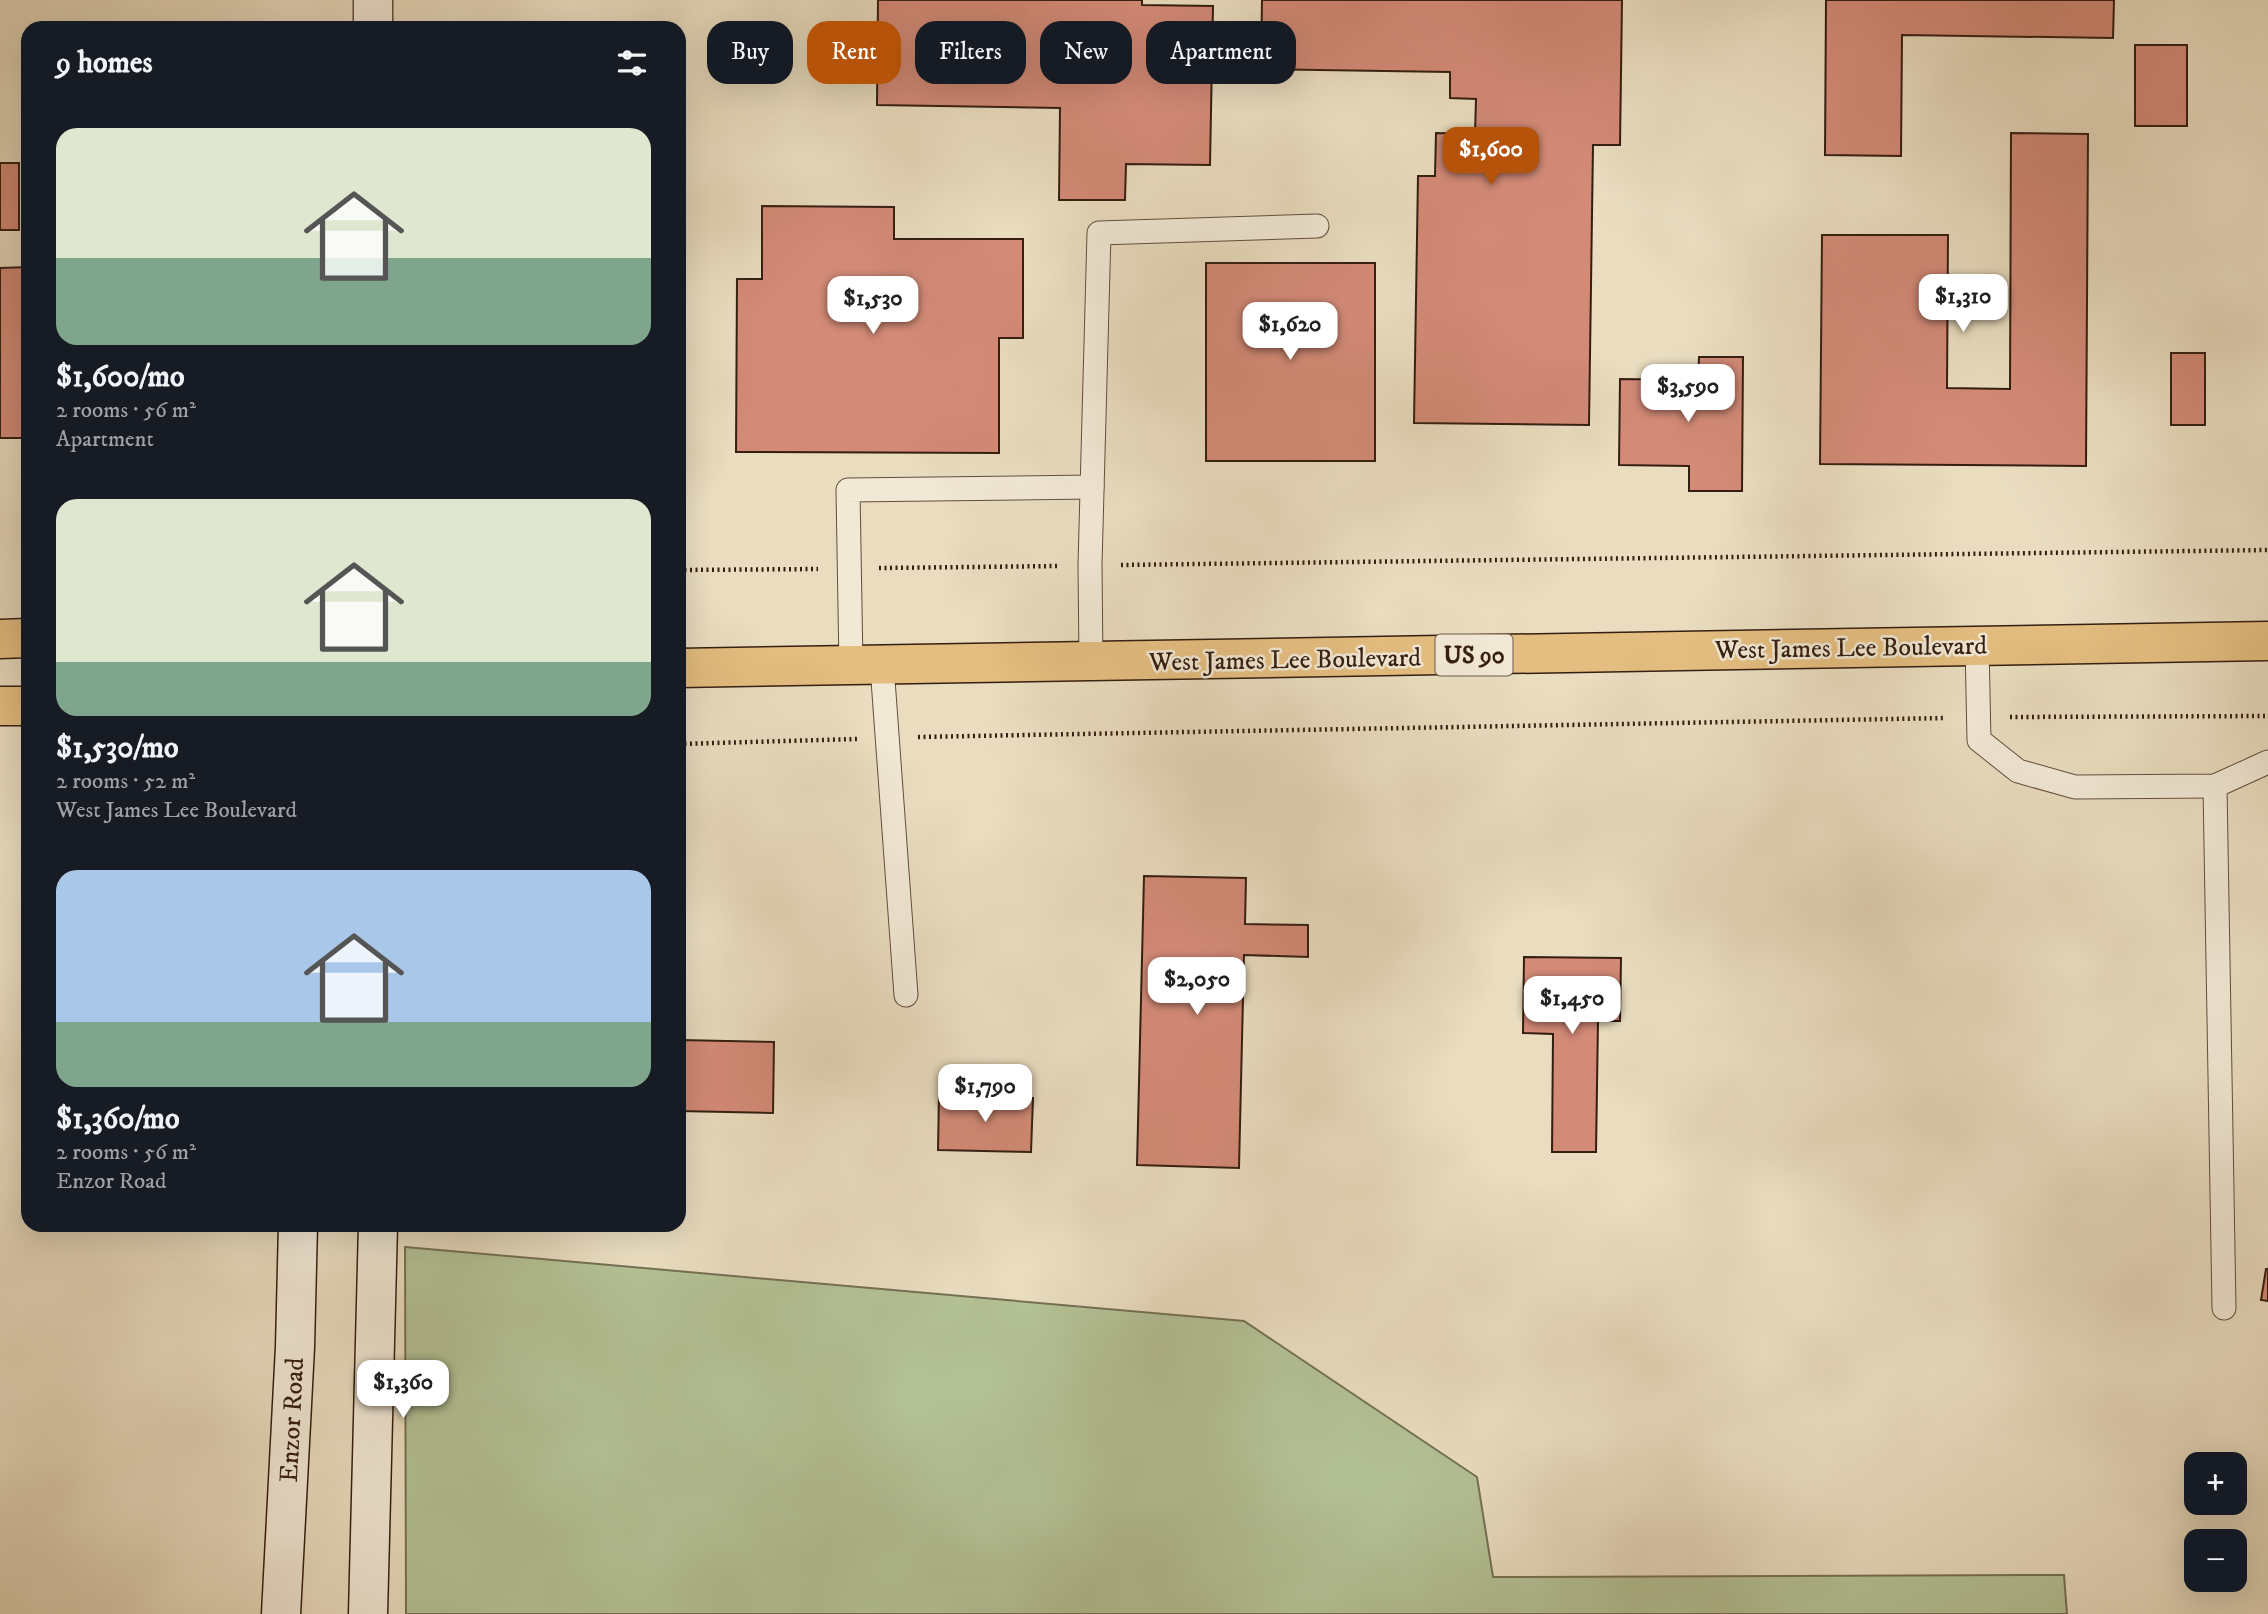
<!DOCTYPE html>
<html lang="en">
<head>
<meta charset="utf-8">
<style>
	body { margin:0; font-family:"IM FELL DW Pica",serif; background:#20242c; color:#f1f3f6; height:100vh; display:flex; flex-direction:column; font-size:26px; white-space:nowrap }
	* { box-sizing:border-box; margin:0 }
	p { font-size:23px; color:#9ea1a6 }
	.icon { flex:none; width:38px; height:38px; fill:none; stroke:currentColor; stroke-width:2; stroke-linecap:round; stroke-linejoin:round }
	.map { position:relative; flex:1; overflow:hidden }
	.sheet { position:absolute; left:21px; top:21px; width:665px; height:1211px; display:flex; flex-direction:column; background:#171b24; border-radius:21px; box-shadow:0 7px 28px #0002 }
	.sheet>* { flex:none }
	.hud { position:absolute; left:707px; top:21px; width:665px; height:63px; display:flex; gap:14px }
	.controls { position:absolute; left:2184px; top:1452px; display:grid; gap:14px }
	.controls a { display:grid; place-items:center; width:63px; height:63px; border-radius:14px; background:#171b24; box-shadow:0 7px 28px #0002; font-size:35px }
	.price { position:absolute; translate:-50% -60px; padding:0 16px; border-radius:14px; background:#fff; color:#222; font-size:23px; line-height:46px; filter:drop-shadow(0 2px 4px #0008) }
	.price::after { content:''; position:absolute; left:50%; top:42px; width:21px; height:16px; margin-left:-10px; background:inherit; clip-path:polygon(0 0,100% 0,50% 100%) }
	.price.selected { background:#b45309; color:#fff }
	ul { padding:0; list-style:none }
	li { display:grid; align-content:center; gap:14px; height:371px; padding:0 35px }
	li span { display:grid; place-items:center; height:217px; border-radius:21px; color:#555 }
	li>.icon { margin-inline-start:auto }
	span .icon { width:126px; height:126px; fill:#fffc; stroke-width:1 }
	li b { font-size:30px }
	h2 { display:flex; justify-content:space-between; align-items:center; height:84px; padding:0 35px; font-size:30px }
	.tag { padding:0 24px; border-radius:21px; background:#171b24; box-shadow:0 7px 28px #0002; font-size:24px; line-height:63px }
	.tag.selected { background:#b45309; color:#fff }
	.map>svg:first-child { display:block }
</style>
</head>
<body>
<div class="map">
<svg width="2268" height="1614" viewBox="0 0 2268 1614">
	<rect width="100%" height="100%" fill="#e9dcbf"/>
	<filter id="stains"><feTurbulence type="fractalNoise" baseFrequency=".00286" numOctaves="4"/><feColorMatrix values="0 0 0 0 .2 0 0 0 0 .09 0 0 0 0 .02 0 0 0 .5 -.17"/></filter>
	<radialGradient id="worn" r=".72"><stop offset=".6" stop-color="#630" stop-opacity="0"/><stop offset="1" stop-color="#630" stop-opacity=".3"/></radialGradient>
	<path fill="#b3c195" stroke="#747052" stroke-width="2" d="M405,1247l839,74 233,156 16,100 571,-2 3,39h-1661z"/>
	<g fill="#d38a77" stroke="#351e10" stroke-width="2">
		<path d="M878,0h264v5l71,1 -3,159 -84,-1 -1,36h-66l1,-92 -183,-3z"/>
		<path d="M1262,0h360l-2,145h-27l-4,280 -175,-2 4,-247h17l1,-43 39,1 1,-35 -26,-1v-26l-189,-3z"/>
		<path d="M1826,0h288l-1,38 -211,-3 -1,121 -76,-1z"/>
		<rect x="2135" y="45" width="52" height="81"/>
		<path d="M2011,133l77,1 -2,332 -266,-2 2,-229h126l-1,153 63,1z"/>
		<rect x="0" y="163" width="19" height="67"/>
		<path d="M762,206l132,1v32h129v99h-24v115l-263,-1 1,-173h25z"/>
		<rect x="1206" y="263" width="169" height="198"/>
		<path d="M28,267v171h-28v-170z"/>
		<rect x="2171" y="353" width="34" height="72"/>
		<path d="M1699,357h44l-1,134h-53v-25l-70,-1 1,-86 78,1z"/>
		<path d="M1144,876l102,2 -1,46 63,1v32l-64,-2 -5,213 -102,-3z"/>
		<path d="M1524,957l97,1 -1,63h-22l-2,131h-44l1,-118 -30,-1z"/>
		<path d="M679,1040l95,2 -1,71 -94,-2z"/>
		<path d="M939,1095l94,3 -2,54 -93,-2z"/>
		<path d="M2266,1269h2v32l-7,-1z"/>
	</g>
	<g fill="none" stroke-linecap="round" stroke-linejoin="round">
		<defs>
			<g id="service">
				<path d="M1977,645l2,95 39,31 57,16 140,-1 53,-24"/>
				<path d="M1091,663l-1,-98 9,-332 218,-7"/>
				<path d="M851,666l-3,-176 244,-3"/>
				<path d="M882,666l24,329"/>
				<path d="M2215,786l9,522"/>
			</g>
			<path id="tertiary" d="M373,0v28"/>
			<g id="secondary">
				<path d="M281,1614l14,-267 3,-122"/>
				<path d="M368,1614l10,-389"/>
			</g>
			<g id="primary">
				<path d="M0,639l28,-1"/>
				<path d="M679,668l1589,-27"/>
				<path d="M0,706h28"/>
			</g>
		</defs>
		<use href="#service" stroke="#624e3c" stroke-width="25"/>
		<use href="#tertiary" stroke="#624e3c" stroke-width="41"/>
		<use href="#secondary" stroke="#351e10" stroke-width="41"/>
		<use href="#primary" stroke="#351e10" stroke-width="41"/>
		<g stroke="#351e10" stroke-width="4.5" stroke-dasharray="2 3.5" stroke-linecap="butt">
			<path d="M1121,565l1147,-15"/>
			<path d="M879,568l181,-2"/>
			<path d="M679,570l139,-1"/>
			<path d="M2010,717l258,-1"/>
			<path d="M918,737l1027,-19"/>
			<path d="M679,744l178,-5"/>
		</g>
		<use href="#service" stroke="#f1e8d5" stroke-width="23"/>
		<use href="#tertiary" stroke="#f1e8d5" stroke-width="38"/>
		<use href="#secondary" stroke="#f1e8d5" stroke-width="38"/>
		<use href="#primary" stroke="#e4be80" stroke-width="38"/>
	</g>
	<g text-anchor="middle" stroke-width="5" stroke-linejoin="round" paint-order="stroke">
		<rect fill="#f1e8d5" stroke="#6d5b4b" stroke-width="2" x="1435.5" y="634.5" width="77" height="41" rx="5"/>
		<g font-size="24" font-weight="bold" fill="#351e10">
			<text x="1474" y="663">US 90</text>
		</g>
		<g font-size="26" fill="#351e10" stroke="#f1e8d5">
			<text transform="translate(1851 647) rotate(-1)" y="9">West James Lee Boulevard</text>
			<text transform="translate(1285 659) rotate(-1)" y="9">West James Lee Boulevard</text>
			<text transform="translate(291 1420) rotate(-87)" y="9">Enzor Road</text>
		</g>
	</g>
	<rect width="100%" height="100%" filter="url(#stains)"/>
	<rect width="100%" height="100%" fill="url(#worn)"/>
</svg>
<div class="controls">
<a>+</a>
<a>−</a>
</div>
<b class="price selected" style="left:1491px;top:187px">$1,600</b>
<b class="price" style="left:1963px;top:334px">$1,310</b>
<b class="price" style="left:873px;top:336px">$1,530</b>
<b class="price" style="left:1290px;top:362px">$1,620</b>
<b class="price" style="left:1688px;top:424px">$3,590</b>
<b class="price" style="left:1197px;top:1017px">$2,050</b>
<b class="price" style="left:1572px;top:1036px">$1,450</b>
<b class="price" style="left:985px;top:1124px">$1,790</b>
<b class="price" style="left:403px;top:1420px">$1,360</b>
<div class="hud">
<a class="tag">Buy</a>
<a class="tag selected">Rent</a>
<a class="tag">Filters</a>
<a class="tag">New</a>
<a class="tag">Apartment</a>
</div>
<section class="sheet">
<h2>9 homes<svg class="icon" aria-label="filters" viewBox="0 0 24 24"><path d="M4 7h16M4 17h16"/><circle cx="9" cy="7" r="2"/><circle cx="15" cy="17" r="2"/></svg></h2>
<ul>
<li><span style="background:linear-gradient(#dfe7d0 60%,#7fa58c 0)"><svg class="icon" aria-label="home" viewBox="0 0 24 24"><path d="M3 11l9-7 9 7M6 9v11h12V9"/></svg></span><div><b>$1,600/mo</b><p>2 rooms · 56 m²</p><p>Apartment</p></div></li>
<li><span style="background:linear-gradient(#dfe7d0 75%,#7fa58c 0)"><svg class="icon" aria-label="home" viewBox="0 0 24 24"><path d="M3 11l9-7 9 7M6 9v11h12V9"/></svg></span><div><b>$1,530/mo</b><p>2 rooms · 52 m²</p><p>West James Lee Boulevard</p></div></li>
<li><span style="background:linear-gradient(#a9c7e8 70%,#7fa58c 0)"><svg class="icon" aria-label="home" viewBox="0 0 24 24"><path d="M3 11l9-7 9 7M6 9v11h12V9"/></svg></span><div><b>$1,360/mo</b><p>2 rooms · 56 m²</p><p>Enzor Road</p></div></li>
</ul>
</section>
</div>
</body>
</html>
